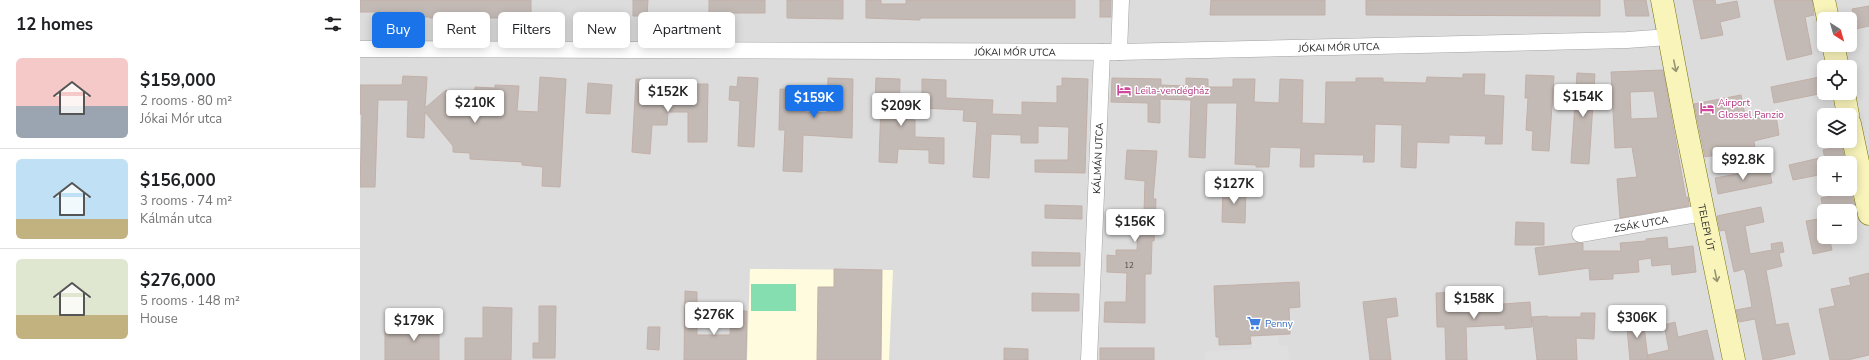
<!DOCTYPE html>
<html lang="en">
<head>
<meta charset="utf-8">
<style>
	body { margin:0; font-family:"Nunito Sans",sans-serif; background:#f6f6f6; color:#202124; height:100vh; display:flex; flex-direction:column; font-size:15px; white-space:nowrap }
	* { box-sizing:border-box; margin:0 }
	p { font-size:13px; color:#757577 }
	.icon { flex:none; width:22px; height:22px; fill:none; stroke:currentColor; stroke-width:2; stroke-linecap:round; stroke-linejoin:round }
	.map { position:relative; flex:1; overflow:hidden }
	.side { display:flex; flex-direction:column; background:#fff; width:360px }
	.side>* { flex:none }
	.banner { position:absolute; left:12px; top:12px; width:380px; height:36px; display:flex; gap:8px }
	.needle { width:26px; rotate:143deg }
	.controls { position:absolute; left:1457px; top:12px; display:grid; gap:8px }
	.controls a { display:grid; place-items:center; width:40px; height:40px; border-radius:6px; background:#fff; box-shadow:0 2px 10px #0003; font-size:20px }
	.price { position:absolute; translate:-50% -34px; padding:0 9px; border-radius:4px; background:#fff; color:#222; font-size:13px; line-height:26px; filter:drop-shadow(0 1px 2px #0008) }
	.price::after { content:''; position:absolute; left:50%; top:24px; width:12px; height:9px; margin-left:-6px; background:inherit; clip-path:polygon(0 0,100% 0,50% 100%) }
	.price.active { background:#1a73e8; color:#fff }
	ul { padding:0; list-style:none }
	li { display:flex; align-items:center; gap:12px; height:100px; padding:0 16px }
	li+li { border-top:1px solid #e0e0e0 }
	li span { display:grid; place-items:center; flex:none; width:112px; height:80px; border-radius:6px; color:#555 }
	li>.icon { margin-inline-start:auto }
	span .icon { width:48px; height:48px; fill:#fffc; stroke-width:1 }
	li b { font-size:17px }
	h2 { display:flex; justify-content:space-between; align-items:center; height:48px; padding:0 16px; font-size:17px }
	.chip { padding:0 14px; border-radius:6px; background:#fff; box-shadow:0 2px 10px #0003; font-size:14px; line-height:36px }
	.chip.active { background:#1a73e8; color:#fff }
	main { display:flex; flex:1; min-height:0 }
	.map>svg:first-child { display:block }
</style>
</head>
<body>
<main>
<section class="side">
<h2>12 homes<svg class="icon" aria-label="filters" viewBox="0 0 24 24"><path d="M4 7h16M4 17h16"/><circle cx="9" cy="7" r="2"/><circle cx="15" cy="17" r="2"/></svg></h2>
<ul>
<li><span style="background:linear-gradient(#f6c9c9 60%,#9aa5b1 0)"><svg class="icon" aria-label="home" viewBox="0 0 24 24"><path d="M3 11l9-7 9 7M6 9v11h12V9"/></svg></span><div><b>$159,000</b><p>2 rooms · 80 m²</p><p>Jókai Mór utca</p></div></li>
<li><span style="background:linear-gradient(#bfe0f5 75%,#c2b280 0)"><svg class="icon" aria-label="home" viewBox="0 0 24 24"><path d="M3 11l9-7 9 7M6 9v11h12V9"/></svg></span><div><b>$156,000</b><p>3 rooms · 74 m²</p><p>Kálmán utca</p></div></li>
<li><span style="background:linear-gradient(#dfe7d0 70%,#c2b280 0)"><svg class="icon" aria-label="home" viewBox="0 0 24 24"><path d="M3 11l9-7 9 7M6 9v11h12V9"/></svg></span><div><b>$276,000</b><p>5 rooms · 148 m²</p><p>House</p></div></li>
</ul>
</section>
<div class="map">
<svg width="1509" height="360" viewBox="0 0 1509 360">
	<rect width="100%" height="100%" fill="#f0ebe5"/>
	<path fill="#dddcdc" fill-rule="evenodd" d="M0,0h1509v360h-1509zM1464,19h26v26h-26zM1464,67h26v26h-26zM1464,115h26v26h-26zM1464,163h26v26h-26zM1464,211h26v26h-26z"/>
	<path fill="#fffbdf" d="M390,269l143,1 -4,90h-142z"/>
	<rect fill="#84deaf" x="391" y="284" width="45" height="27"/>
	<path fill="#dfdfdf" d="M918,336l1,10h9l1,14h-84v-9l47,-2v-12z"/>
	<g fill="#c4bab5" stroke="#c1b0a8" fill-rule="evenodd">
		<path d="M0,0h171v18h-101v-1h-38v-5h-32z"/>
		<path d="M273,0h15l-1,16h-14z"/>
		<path d="M349,0h56v13h-39v5l-17,-1z"/>
		<path d="M427,0h56v19l-56,-1z"/>
		<path d="M506,0h15v4h25v-4h169v18h-155v2l-54,-2z"/>
		<rect x="740" y="0" width="11" height="17"/>
		<path d="M851,0h114v15h-115z"/>
		<path d="M1006,0h234v16l-234,-1z"/>
		<path d="M1264,0h22l3,16h-23z"/>
		<path d="M1333,0h22l1,5 21,-4 3,16 -20,5 3,13 -22,4z"/>
		<path d="M1414,0h38l2,15 -9,2 7,37 -25,6z"/>
		<path d="M1509,6v20l-13,3 -4,-20z"/>
		<path d="M1303,70l23,128 2,-1 1,9 -69,12 -3,-39 20,-2 -5,-30 -17,1 -4,-76zM1294,91l4,27 -27,1 -1,-27z"/>
		<path d="M1217,73l18,1 -6,90 -18,-1z"/>
		<path d="M1103,74h22l-1,21 20,1 -2,48h-17l1,-8 -37,-1v8l-32,-1 -1,26 -15,-1 1,-42 -27,-1 -1,38h-11l1,-7 -50,-1v13h-14l1,-19 -31,-1 -1,20h-13v-2l-21,-1 2,-61h-30l-2,55 -16,-1 2,-57 -31,-1v24l-12,-1v-19l-37,-1 1,-24 49,1v6l25,1v-8l22,1v8h25v-8h22l-1,23 25,1 1,-24 23,1 -1,43 23,1 1,-42h30v-4h27v4l43,1 1,-6 36,1z"/>
		<path d="M1166,75l28,1 -5,75 -17,-1 1,-19 -7,-1 2,-32h-3z"/>
		<path d="M43,76l24,1 -2,31 21,-18 6,7 22,1 1,-11 20,1v-3l24,1 -2,25 21,1 2,-35 26,2 -6,108 -18,-1 1,-19 -21,-2v-3l-52,-3v-6l-17,-1v-6l-28,-34 -1,26 -17,-1 1,-37h-30l-3,87h-15l2,-73h-2v-29h42z"/>
		<path d="M1464,76v17l-50,10 -3,-16z"/>
		<path d="M378,77l20,1 -4,69 -16,-1 2,-45 -11,-1 1,-14 7,1z"/>
		<path d="M468,78l25,1 -1,59 -49,-3 -1,37 -19,-1 2,-41h-6l1,-41 25,1 -1,22 23,1z"/>
		<path d="M516,78l24,1 -1,40 16,1v17l29,1v26l-15,-1v-13l-31,-1 -1,14 -18,-1 2,-59h-6z"/>
		<path d="M702,78l26,1 -3,94 -50,-1v-12h33l1,-33 -31,-1v17h-17v-8l-30,-1 -2,44 -16,-1 4,-55 -14,-1 1,-11 -42,-2v-29l24,1v18l47,2 -1,14 30,1v-13l35,1v-17h5z"/>
		<path d="M276,79l18,1 -1,18 30,2v-5h5v-11h20l-1,58h-19v-30h-20l-1,13h-15l-2,29 -18,-2z"/>
		<path d="M228,83l24,2 -2,29 -24,-1z"/>
		<path d="M1381,95l5,25 30,-5 3,20 -25,6 1,7 -50,9 -11,-53z"/>
		<path d="M1482,146l3,17h-19l-3,-13z"/>
		<path d="M767,150l30,1 -4,48h3l-1,26 -1,16h-2l-1,33h-6v49l-41,-1 1,-20h21l1,-29 -20,-1v-17l9,1v-6h21l1,-26h-30l1,-13 35,1 1,-31 -20,-2z"/>
		<path d="M1464,157v17l-31,6 -4,-15z"/>
		<path d="M1409,168l3,15 -54,11 -3,-16z"/>
		<path d="M863,187l23,1 -1,35 -23,-1z"/>
		<path d="M1491,192l4,14 -31,5v2l-3,-15z"/>
		<path d="M685,205l37,1v13l-37,-1z"/>
		<path d="M1401,207l3,15 -19,4 5,28 22,-4 -1,-6 11,-2 2,10 -5,1 3,13 -16,4 10,55 12,-2 7,31 -27,6h-5l-8,-41 -16,3 -3,-12 16,-3 -6,-33 -2,-5 -10,3 -9,-42 -5,1 -3,-15z"/>
		<path d="M1464,218v19h5l3,13 -19,4 -7,-33z"/>
		<path d="M1156,222l28,1v22h-29z"/>
		<path d="M1307,237l1,12 25,-3 3,26 -24,3 -1,-11 -19,2 -1,-8 -13,2 1,12 -26,2v5l-23,1 -1,-12 -50,7 -4,-27 41,-5h7v8h38l-1,-8 26,-2v-2z"/>
		<path d="M672,252l48,1v13h-48z"/>
		<path d="M474,269l48,1 -1,90h-64l1,-73h16z"/>
		<path d="M1509,273v82l-21,5h-18l-11,-51 16,-3 -4,-17 20,-4 -2,-7z"/>
		<path d="M939,282l1,25 -11,1 1,26 -40,2 1,8 -32,1v-8h-3l-2,-51z"/>
		<path d="M325,291l12,1v43h33l1,-24h16l-1,49h-62z"/>
		<path d="M1104,292l1,5 10,-1 1,14 28,-1 -1,-5 27,-2 2,25 -27,2v-4l-39,2 1,33h-21l-1,-33h-8l-1,-34z"/>
		<path d="M672,293l47,1v17h-47z"/>
		<path d="M1036,298l2,18 -12,2 5,42h-21l-7,-58z"/>
		<path d="M179,306h17l-1,52h-22v-15h6z"/>
		<path d="M123,307l29,1 -1,52h-46v-22h18z"/>
		<path d="M1221,313h14l-1,26 -18,-1 1,22h-40l-5,-43 15,-1 1,1h33z"/>
		<path d="M1283,317l5,43h-18l-4,-42z"/>
		<path d="M58,318h21v42h-54v-31h34z"/>
		<path d="M1315,322l3,15 29,-7 7,30h-66v-5l21,-5 -5,-25z"/>
		<path d="M288,327h12l-1,23 -12,-1z"/>
		<path d="M644,348l24,1v11h-24z"/>
		<rect x="740" y="348" width="54" height="12"/>
	</g>
	<g fill="none" stroke-linecap="round" stroke-linejoin="round">
		<defs>
			<g id="street">
				<path id="s1" d="M0,49l759,3 508,-12 42,-3"/>
				<path d="M759,52l2,-52"/>
				<path id="s2" d="M1220,234l123,-21"/>
				<path id="s3" d="M729,360l13,-308"/>
			</g>
			<g id="secondary">
				<path id="s4" d="M1302,0l24,127 48,233"/>
				<path d="M1464,0l4,19"/>
				<path d="M1473,45l5,22"/>
				<path d="M1484,93l4,22"/>
				<path d="M1490,124l19,90"/>
			</g>
		</defs>
		<use href="#street" stroke="#a3a3a3" stroke-width="17"/>
		<use href="#secondary" stroke="#777406" stroke-width="23"/>
		<use href="#street" stroke="#fff" stroke-width="16"/>
		<use href="#secondary" stroke="#f9f4ba" stroke-width="22"/>
	</g>
	<defs><path id="oneway-shaft" d="M-6 0H5M1.5-3L5.5 0L1.5 3" fill="none" stroke-width="1.6" stroke-linecap="round" stroke-linejoin="round"/></defs>
	<g stroke="#979474">
		<use href="#oneway-shaft" transform="translate(1315 66) rotate(78)"/>
		<use href="#oneway-shaft" transform="translate(1356 276) rotate(78)"/>
	</g>
	<defs>
		<symbol id="hotel-bare" viewBox="-9 -9 18 18"><path d="M-6-4.5h1.5V1H6V5H4.5V3h-9V5H-6ZM-4 0a1.8 1.8 0 1 1 3.6 0ZM.5 0V-2.5h3Q6-2.5 6 0Z" fill="#d1479c" stroke="#fff" stroke-width="2.5" paint-order="stroke"/></symbol>
		<symbol id="supermarket-bare" viewBox="-9 -9 18 18"><path d="M-6-5.5h2.5l.6 2H6L4.5 2H-2.5L-4.4-4H-6ZM-1.5 3.2a1.3 1.3 0 1 0 .1 0ZM3 3.2a1.3 1.3 0 1 0 .1 0Z" fill="#3f7fe0" stroke="#fff" stroke-width="2.5" paint-order="stroke"/></symbol>
	</defs>
	<g fill-rule="evenodd">
		<use href="#hotel-bare" x="754" y="80" width="20" height="20"/>
		<use href="#hotel-bare" x="1337" y="98" width="20" height="20"/>
		<use href="#supermarket-bare" x="884" y="313" width="20" height="20"/>
	</g>
	<g text-anchor="middle" stroke-width="3" stroke-linejoin="round" paint-order="stroke">
		<g font-size="8" fill="#484644">
			<text x="769" y="268">12</text>
		</g>
		<g font-size="10" fill="#1f1f1f" stroke="#fff">
			<text dy="4" stroke="none"><textPath href="#s1" startOffset="979">JÓKAI MÓR UTCA</textPath></text>
			<text dy="4" stroke="none"><textPath href="#s1" startOffset="655">JÓKAI MÓR UTCA</textPath></text>
			<text dy="4" stroke="none"><textPath href="#s3" startOffset="202">KÁLMÁN UTCA</textPath></text>
			<text dy="4" stroke="none"><textPath href="#s2" startOffset="62">ZSÁK UTCA</textPath></text>
			<text dy="4" stroke="none"><textPath href="#s4" startOffset="232">TELEPI ÚT</textPath></text>
		</g>
		<g font-size="10" fill="#b23c85" stroke="#fff" text-anchor="start">
			<text x="775" y="94">Leila-vendégház</text>
			<text x="1358" y="106">Airport<tspan x="1358" dy="12">Glossel Panzio</tspan></text>
		</g>
		<g font-size="10" fill="#366cbe" stroke="#fff" text-anchor="start">
			<text x="905" y="327">Penny</text>
		</g>
	</g>
</svg>
<div class="controls">
<a><svg class="needle" viewBox="-14 -14 28 28"><path d="M0-13l5 13h-10z" fill="#e53935"/><path d="M0 13l5-13h-10z" fill="#757577"/></svg></a>
<a><svg class="icon" aria-label="locate" viewBox="0 0 24 24"><circle cx="12" cy="12" r="6"/><path d="M12 2v4M12 18v4M2 12h4M18 12h4"/></svg></a>
<a><svg class="icon" aria-label="layers" viewBox="0 0 24 24"><path d="M12 4l9 5-9 5-9-5zM3 14l9 5 9-5"/></svg></a>
<a>+</a>
<a>−</a>
</div>
<b class="price" style="left:308px;top:113px">$152K</b>
<b class="price" style="left:1223px;top:118px">$154K</b>
<b class="price active" style="left:454px;top:119px">$159K</b>
<b class="price" style="left:115px;top:124px">$210K</b>
<b class="price" style="left:541px;top:127px">$209K</b>
<b class="price" style="left:1383px;top:181px">$92.8K</b>
<b class="price" style="left:874px;top:205px">$127K</b>
<b class="price" style="left:775px;top:243px">$156K</b>
<b class="price" style="left:1114px;top:320px">$158K</b>
<b class="price" style="left:354px;top:336px">$276K</b>
<b class="price" style="left:1277px;top:339px">$306K</b>
<b class="price" style="left:54px;top:342px">$179K</b>
<div class="banner">
<a class="chip active">Buy</a>
<a class="chip">Rent</a>
<a class="chip">Filters</a>
<a class="chip">New</a>
<a class="chip">Apartment</a>
</div>
</div>
</main>
</body>
</html>
